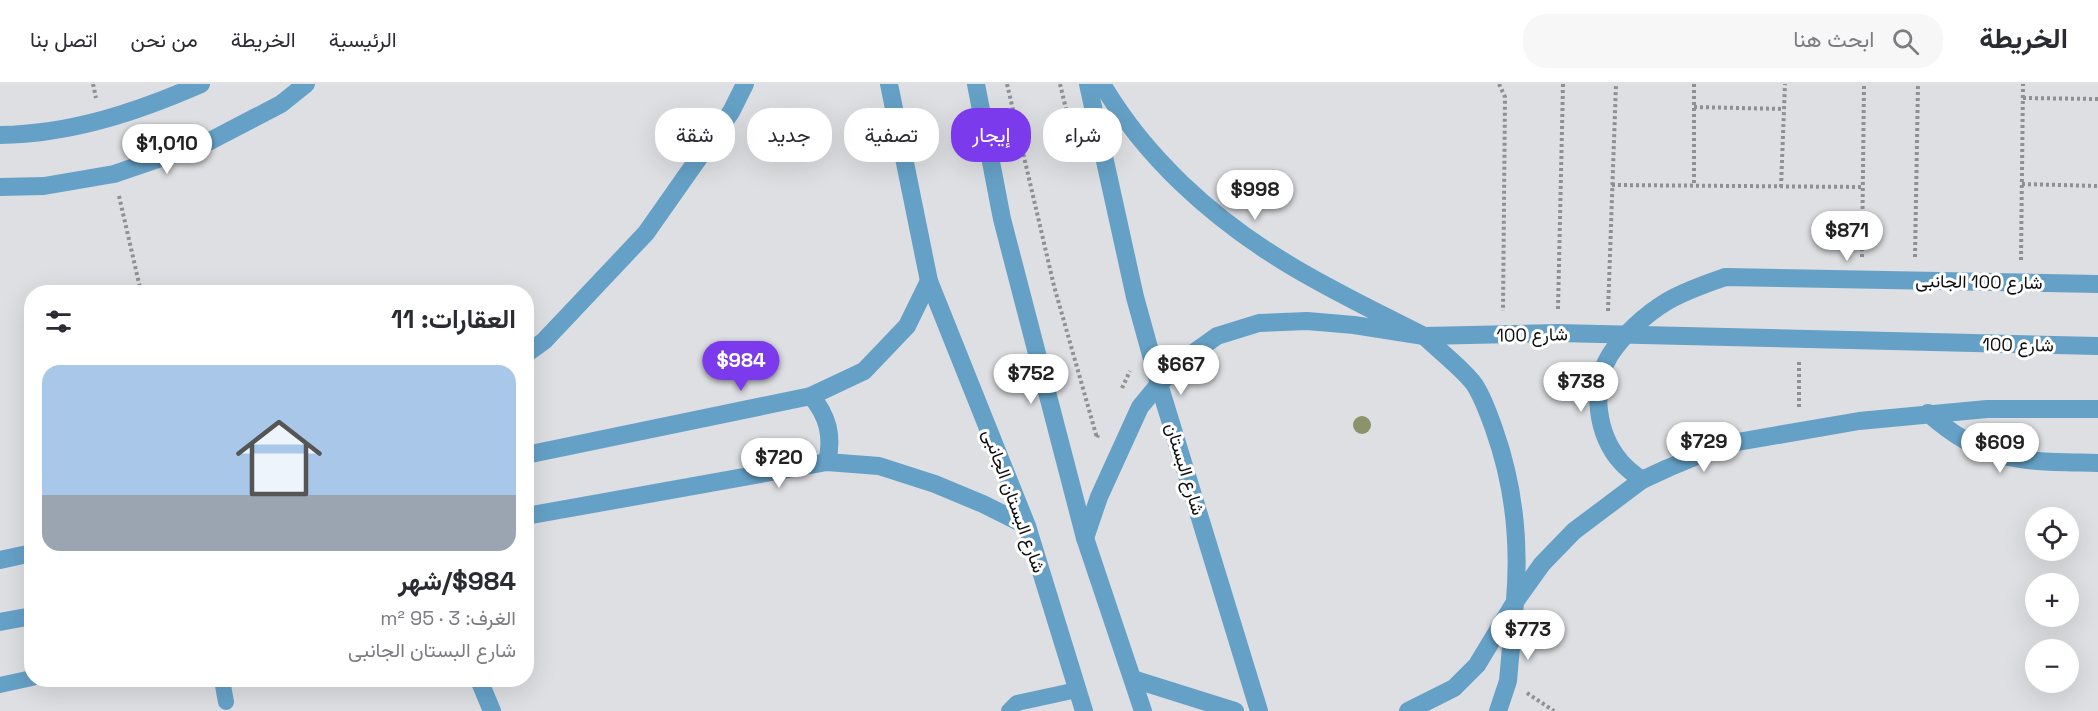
<!DOCTYPE html>
<html lang="ar">
<head>
<meta charset="utf-8">
<style>
	body { margin:0; font-family:"Space Grotesk",Vazirmatn,sans-serif; background:#f7f7f7; color:#2b2b33; direction:rtl; height:100vh; display:flex; flex-direction:column; font-size:22px; white-space:nowrap }
	* { box-sizing:border-box; margin:0 }
	p { font-size:20px; color:#7c7c81 }
	.icon { flex:none; width:33px; height:33px; fill:none; stroke:currentColor; stroke-width:2; stroke-linecap:round; stroke-linejoin:round }
	.map { position:relative; flex:1; overflow:hidden; direction:ltr }
	.details { position:absolute; left:24px; top:201px; width:510px; height:402px; display:flex; flex-direction:column; background:#fff; border-radius:24px; box-shadow:0 6px 24px #0002; direction:rtl }
	.details>* { flex:none }
	.hud { position:absolute; left:552px; top:24px; width:570px; height:54px; direction:rtl; display:flex; gap:12px }
	.buttons { position:absolute; left:2025px; top:423px; display:grid; gap:12px }
	.buttons a { display:grid; place-items:center; width:54px; height:54px; border-radius:50%; background:#fff; box-shadow:0 6px 24px #0002; font-size:30px }
	.price { position:absolute; translate:-50% -51px; padding:0 14px; border-radius:21px; background:#fff; color:#222; font-size:20px; line-height:39px; filter:drop-shadow(0 2px 3px #0008) }
	.price::after { content:''; position:absolute; left:50%; top:36px; width:18px; height:14px; margin-left:-9px; background:inherit; clip-path:polygon(0 0,100% 0,50% 100%) }
	.price.current { background:#7c3aed; color:#fff }
	ul { padding:0; list-style:none }
	li { display:grid; align-content:center; gap:12px; height:318px; padding:0 18px }
	li+li { border-top:2px solid #e1e1e2 }
	li span { display:grid; place-items:center; height:186px; border-radius:18px; color:#555 }
	li>.icon { margin-inline-start:auto }
	span .icon { width:108px; height:108px; fill:#fffc; stroke-width:1 }
	li b { font-size:26px }
	h2 { display:flex; justify-content:space-between; align-items:center; height:72px; padding:0 18px; font-size:26px }
	.chip { padding:0 21px; border-radius:24px; background:#fff; box-shadow:0 6px 24px #0002; font-size:21px; line-height:54px }
	.chip.current { background:#7c3aed; color:#fff }
	header { display:flex; align-items:center; gap:36px; box-sizing:border-box; height:84px; padding:0 30px; background:#fff; border-bottom:2px solid #e1e1e2 }
	header strong { font-size:28px }
	nav { display:flex; gap:33px; margin-inline-start:auto; font-size:21px }
	.search { width:420px; height:54px; background:#f7f7f7; display:flex; align-items:center; gap:15px; box-sizing:border-box; padding:0 21px; border-radius:24px; color:#7c7c81; font-size:22px }
	.map>svg:first-child { display:block }
</style>
</head>
<body>
<header>
<strong>الخريطة</strong>
<div class="search"><svg class="icon" aria-label="search" viewBox="0 0 24 24"><circle cx="10" cy="10" r="6"/><path d="M15 15l6 6"/></svg>ابحث هنا</div>
<nav><a>الرئيسية</a><a>الخريطة</a><a>من نحن</a><a>اتصل بنا</a></nav>
</header>
<div class="map">
<svg width="2098" height="627" viewBox="0 0 2098 627">
	<rect width="100%" height="100%" fill="#dedfe2"/>
	<g fill="none" stroke-linecap="round" stroke-linejoin="round">
		<g stroke="#8f9092" stroke-width="4" stroke-dasharray="3 3" stroke-linecap="butt">
			<path d="M93,0l3,14"/>
			<path d="M1007,0l47,202 43,152 1,-3"/>
			<path d="M1060,0l7,29"/>
			<path d="M1499,0l6,13 -2,214"/>
			<path d="M1694,0v101"/>
			<path d="M2023,14l75,1"/>
			<path d="M1694,23l90,2"/>
			<path d="M2022,100l76,2"/>
			<path d="M1612,101l251,2"/>
			<path d="M1781,103l4,-103"/>
			<path d="M119,112l22,96"/>
			<path d="M1862,173l2,-173"/>
			<path d="M1915,173l3,-173"/>
			<path d="M2021,176l2,-176"/>
			<path d="M1558,225l5,-225"/>
			<path d="M1608,227l8,-227"/>
			<path d="M1799,278v47"/>
			<path d="M1122,304l8,-17"/>
			<path d="M1527,609l27,18"/>
		</g>
		<g stroke="#65a1c7" stroke-width="16">
			<path d="M222,596l4,22"/>
			<path d="M0,601l32,-7"/>
			<path d="M1009,627l8,-8 60,-13"/>
		</g>
		<g stroke="#65a1c7" stroke-width="18">
			<path d="M889,0l40,197 98,245 57,185"/>
			<path d="M0,51c71,-1 137,-23 201,-51"/>
			<path d="M0,103l44,-1 70,-12 94,-32 73,-38 25,-20"/>
			<path d="M1424,252c12,12 45,38 52,51 8,13 13,28 18,42 20,56 26,112 21,171"/>
			<path d="M526,270l18,-13 102,-108 85,-121 14,-28"/>
			<path d="M811,312c17,20 22,40 16,66"/>
			<path d="M1928,329c58,52 97,48 170,50"/>
			<path d="M526,371l285,-59 53,-25 43,-45 22,-45"/>
			<path d="M1642,396c-7,-5 -15,-11 -21,-18 -24,-27 -31,-75 -11,-107 12,-19 36,-41 56,-53 18,-11 40,-18 59,-25l373,7"/>
			<path d="M526,432l301,-54 52,4 56,18 48,20 44,22"/>
			<path d="M1085,454l14,-41 41,-90 19,-23 30,-28 28,-20 42,-13 48,-2 47,4 70,11 134,-3 540,13"/>
			<path d="M0,476l32,-7"/>
			<path d="M0,538l32,-6"/>
			<path d="M1133,595l102,32"/>
			<path d="M479,596l13,31"/>
			<path d="M1408,627l46,-23 23,-23 38,-63 27,-38 32,-33 68,-51 26,-12 58,-24 133,-23 128,-12h111"/>
		</g>
		<g stroke="#65a1c7" stroke-width="18">
			<path d="M976,0l26,135 83,319 58,173"/>
			<path d="M1088,0l47,213 24,87 100,327"/>
			<path d="M1102,0c43,73 109,133 181,177 45,28 94,51 141,75"/>
			<path d="M1498,627l10,-30 7,-79"/>
		</g>
	</g>
	<circle fill="#8c926a" cx="1362" cy="341" r="9"/>
	<g text-anchor="middle" stroke-width="6" stroke-linejoin="round" paint-order="stroke">
		<g font-size="18" fill="#0c0c0d" stroke="#fff">
			<text transform="translate(1979 198) rotate(1)" y="6">شارع 100 الجانبى</text>
			<text transform="translate(1532 251) rotate(-1)" y="6">شارع 100</text>
			<text transform="translate(2018 261) rotate(1)" y="6">شارع 100</text>
			<text transform="translate(1185 385) rotate(73)" y="6">شارع البستان</text>
			<text transform="translate(1014 417) rotate(70)" y="6">شارع البستان الجانبى</text>
		</g>
	</g>
</svg>
<div class="buttons">
<a><svg class="icon" aria-label="locate" viewBox="0 0 24 24"><circle cx="12" cy="12" r="6"/><path d="M12 2v4M12 18v4M2 12h4M18 12h4"/></svg></a>
<a>+</a>
<a>−</a>
</div>
<b class="price" style="left:167px;top:91px">$1,010</b>
<b class="price" style="left:1255px;top:137px">$998</b>
<b class="price" style="left:1847px;top:178px">$871</b>
<b class="price current" style="left:741px;top:308px">$984</b>
<b class="price" style="left:1181px;top:312px">$667</b>
<b class="price" style="left:1031px;top:321px">$752</b>
<b class="price" style="left:1581px;top:329px">$738</b>
<b class="price" style="left:1704px;top:389px">$729</b>
<b class="price" style="left:2000px;top:390px">$609</b>
<b class="price" style="left:779px;top:405px">$720</b>
<b class="price" style="left:1528px;top:577px">$773</b>
<div class="hud">
<a class="chip">شراء</a>
<a class="chip current">إيجار</a>
<a class="chip">تصفية</a>
<a class="chip">جديد</a>
<a class="chip">شقة</a>
</div>
<section class="details">
<h2>العقارات: 11<svg class="icon" aria-label="filters" viewBox="0 0 24 24"><path d="M4 7h16M4 17h16"/><circle cx="9" cy="7" r="2"/><circle cx="15" cy="17" r="2"/></svg></h2>
<ul>
<li><span style="background:linear-gradient(#a9c7e8 70%,#9aa5b1 0)"><svg class="icon" aria-label="home" viewBox="0 0 24 24"><path d="M3 11l9-7 9 7M6 9v11h12V9"/></svg></span><div><b>$984/شهر</b><p>الغرف: 3 · 95 m²</p><p>شارع البستان الجانبى</p></div></li>
</ul>
</section>
</div>
</body>
</html>
